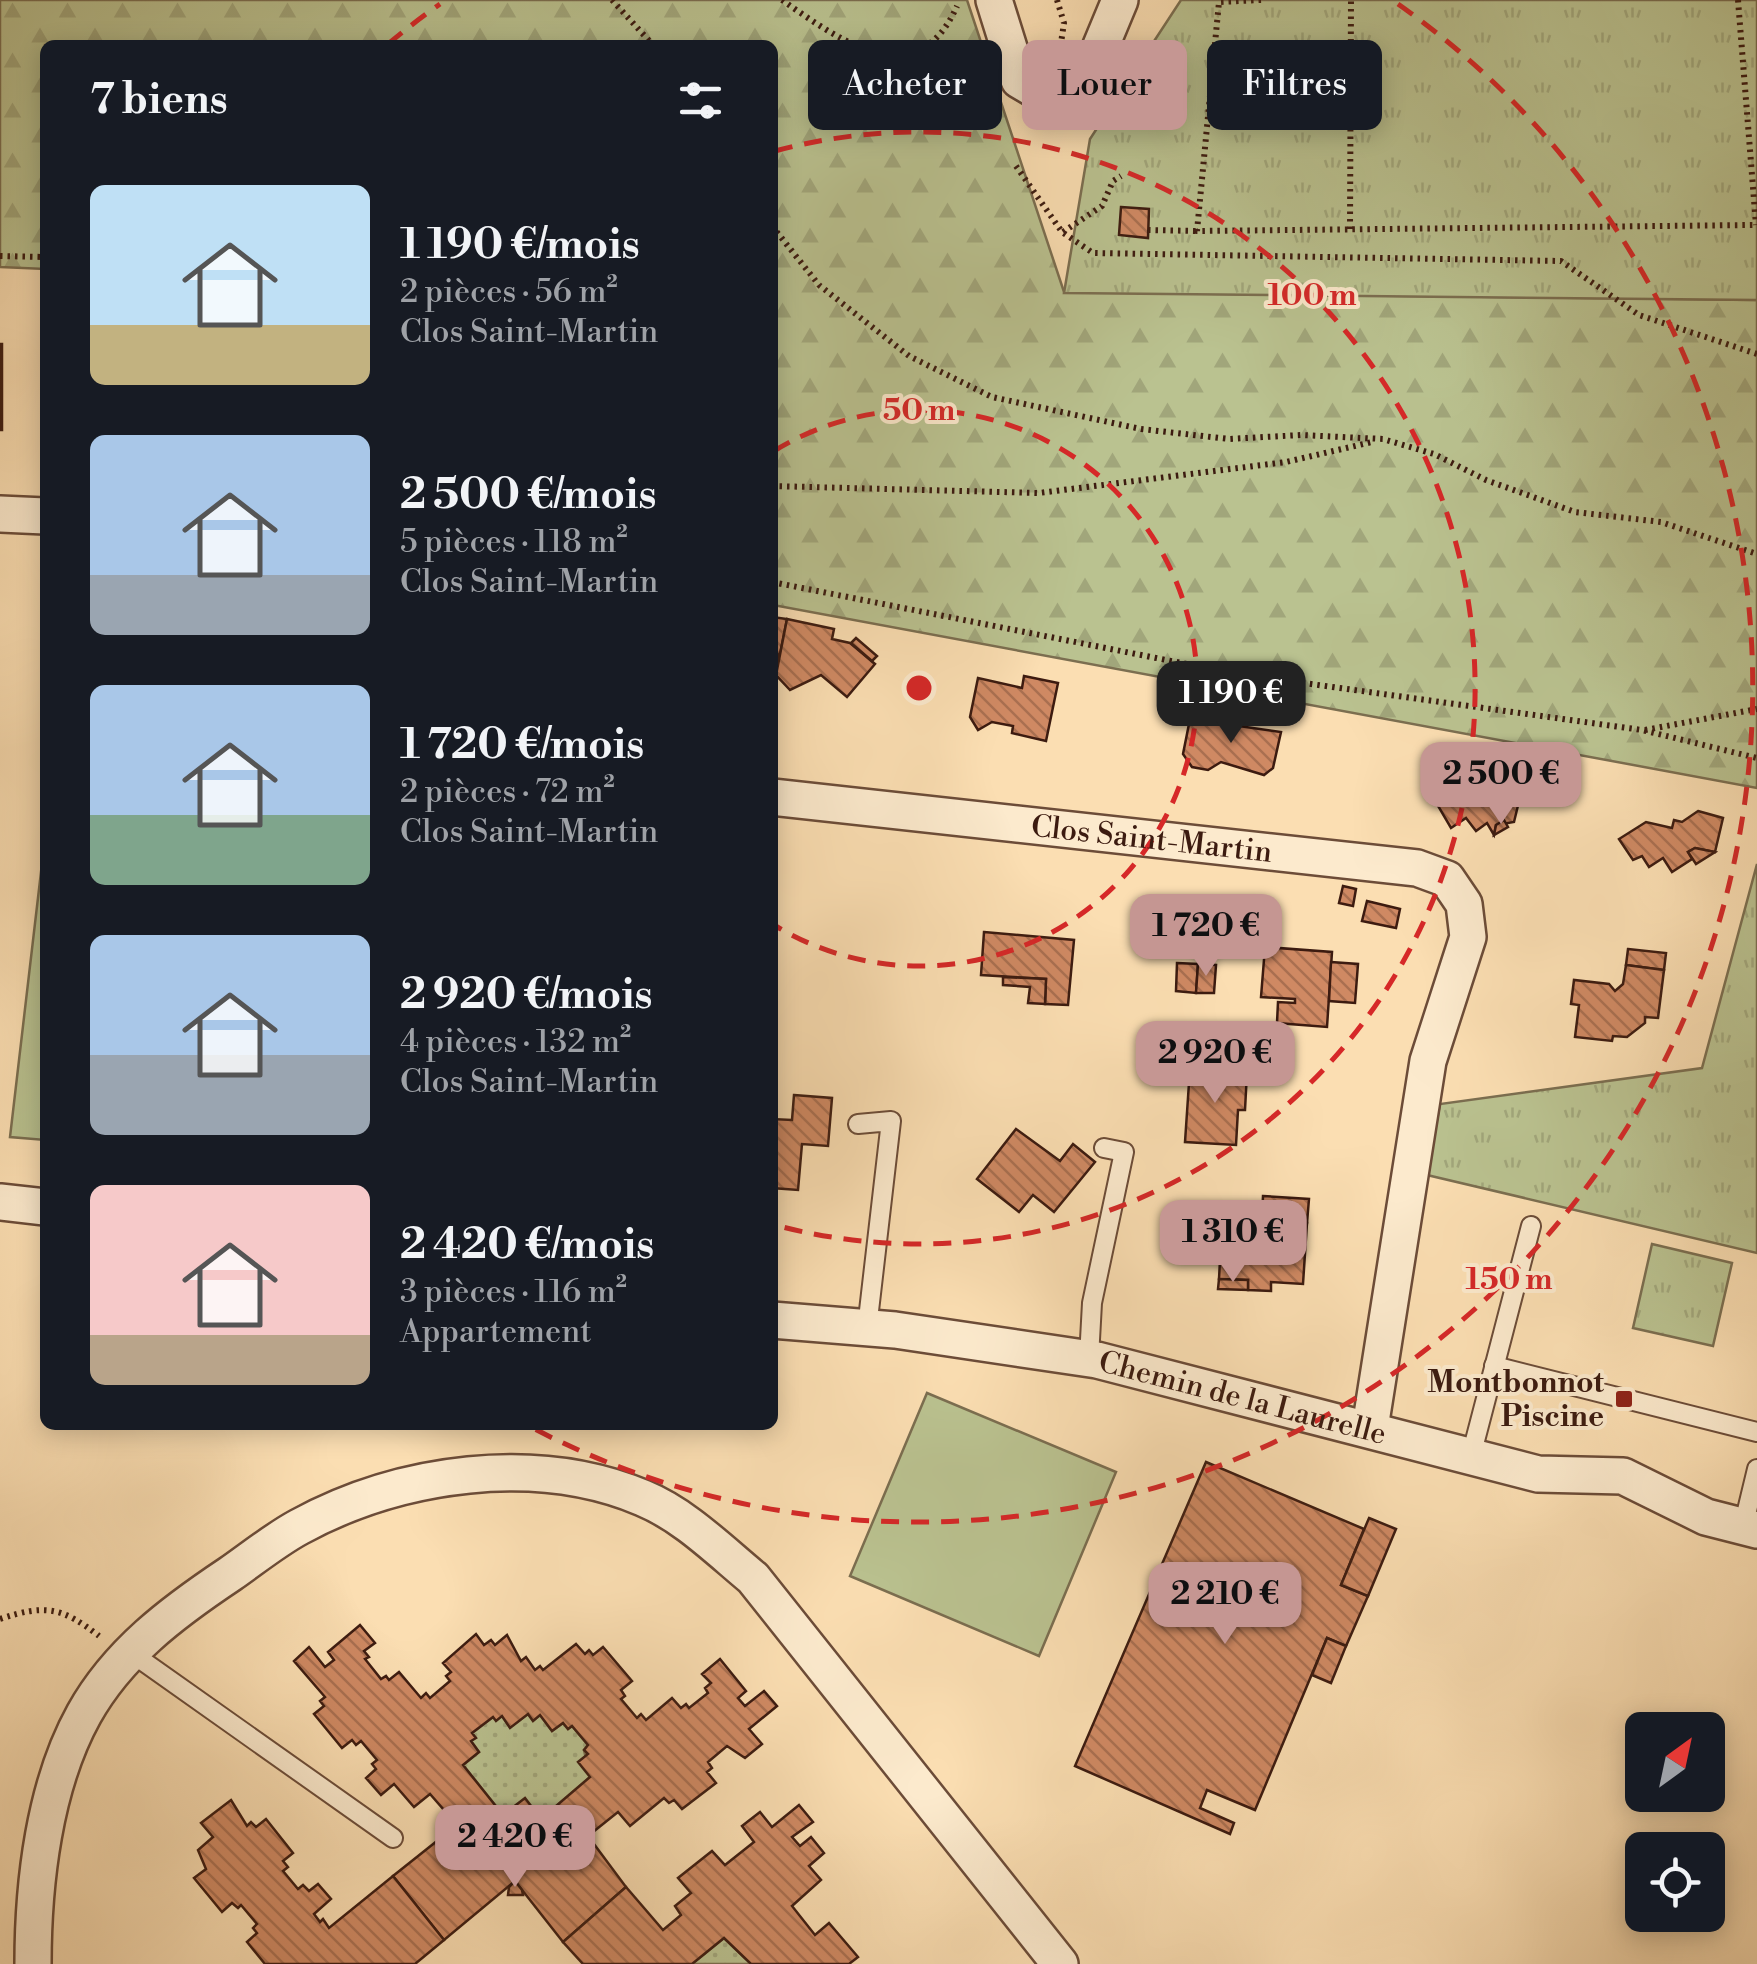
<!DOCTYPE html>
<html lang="fr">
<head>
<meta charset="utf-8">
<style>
	body { margin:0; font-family:"Libre Bodoni",serif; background:#242831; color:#f1f3f6; height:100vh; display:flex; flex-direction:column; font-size:38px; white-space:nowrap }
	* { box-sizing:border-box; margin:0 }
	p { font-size:32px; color:#9ea1a6 }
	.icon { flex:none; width:55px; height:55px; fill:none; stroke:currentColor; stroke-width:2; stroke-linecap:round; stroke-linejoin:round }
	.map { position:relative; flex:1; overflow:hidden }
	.panel { position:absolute; left:40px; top:40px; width:738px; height:1390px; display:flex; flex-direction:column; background:#171b24; border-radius:15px; box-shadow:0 5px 25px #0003 }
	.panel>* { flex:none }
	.banner { position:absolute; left:808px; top:40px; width:798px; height:90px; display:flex; gap:20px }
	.needle { width:65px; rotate:33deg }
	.controls { position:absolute; left:1625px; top:1712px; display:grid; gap:20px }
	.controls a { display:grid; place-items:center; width:100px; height:100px; border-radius:15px; background:#171b24; box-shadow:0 5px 25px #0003; font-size:50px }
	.price { position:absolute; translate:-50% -85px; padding:0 22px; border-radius:20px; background:#c59692; color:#111; font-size:32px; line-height:65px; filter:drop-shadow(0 2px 5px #0008) }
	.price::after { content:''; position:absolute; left:50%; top:60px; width:30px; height:22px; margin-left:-15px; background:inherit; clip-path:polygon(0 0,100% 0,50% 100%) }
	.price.current { background:#222; color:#fff }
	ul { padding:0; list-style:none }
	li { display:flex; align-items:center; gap:30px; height:250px; padding:0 50px }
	li span { display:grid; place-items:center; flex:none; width:280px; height:200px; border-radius:15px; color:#555 }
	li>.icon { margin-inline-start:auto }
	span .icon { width:120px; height:120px; fill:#fffc; stroke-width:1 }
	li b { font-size:42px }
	h2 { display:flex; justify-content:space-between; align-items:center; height:120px; padding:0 50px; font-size:42px }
	.chip { padding:0 35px; border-radius:15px; background:#171b24; box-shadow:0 5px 25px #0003; font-size:35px; line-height:90px }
	.chip.current { background:#c59692; color:#111 }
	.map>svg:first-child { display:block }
</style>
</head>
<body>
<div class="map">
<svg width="1757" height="1964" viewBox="0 0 1757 1964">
	<defs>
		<pattern id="grass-dots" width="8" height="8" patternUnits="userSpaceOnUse" patternTransform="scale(2.5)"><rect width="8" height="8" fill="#bac290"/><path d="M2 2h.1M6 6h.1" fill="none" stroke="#a1a67b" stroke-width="1.8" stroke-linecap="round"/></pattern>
		<pattern id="forest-firs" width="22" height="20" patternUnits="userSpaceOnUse" patternTransform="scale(2.5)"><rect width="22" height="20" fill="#bac290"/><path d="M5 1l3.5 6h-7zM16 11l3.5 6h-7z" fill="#a1a67b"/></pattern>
		<pattern id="park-tufts" width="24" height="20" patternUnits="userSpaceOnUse" patternTransform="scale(2.5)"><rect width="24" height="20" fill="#bac290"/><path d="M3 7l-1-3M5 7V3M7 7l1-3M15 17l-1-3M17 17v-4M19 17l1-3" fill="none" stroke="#a1a67b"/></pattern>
		<pattern id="building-back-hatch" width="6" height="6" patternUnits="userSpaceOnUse" patternTransform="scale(2.5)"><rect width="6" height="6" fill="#cf8963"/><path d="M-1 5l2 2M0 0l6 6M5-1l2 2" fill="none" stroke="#a96f50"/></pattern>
	</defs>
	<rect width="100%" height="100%" fill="#fbdeb2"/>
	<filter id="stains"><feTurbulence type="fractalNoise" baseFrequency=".002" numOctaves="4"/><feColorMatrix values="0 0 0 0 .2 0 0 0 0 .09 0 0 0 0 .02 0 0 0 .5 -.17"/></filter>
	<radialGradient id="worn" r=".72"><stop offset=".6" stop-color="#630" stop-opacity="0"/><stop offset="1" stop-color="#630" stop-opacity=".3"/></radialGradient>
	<g fill="url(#grass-dots)" stroke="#7b6e50" stroke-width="2.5">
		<path d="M528,1714l5,7 7,-6 12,16 11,-8 5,6 4,-3 16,19 -4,5 6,27 -49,42 -16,-20 -22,16 -40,-50 16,-13 -8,-11 4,-3 -3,-5 21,-16 9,-1 8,11z"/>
		<path d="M724,1938l27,26h-59z"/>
	</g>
	<path fill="url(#forest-firs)" stroke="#7b6e50" stroke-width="2.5" d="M0,0h967l97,292 693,8v488l-984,-183 -1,-560h-727v224l-45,-2z"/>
	<g fill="url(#park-tufts)" stroke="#7b6e50" stroke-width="2.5">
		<path d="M1181,0h576v300l-693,-7 26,-154z"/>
		<path d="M1757,864v389l-330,-78 13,-71 262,-36z"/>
		<path d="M1652,1244l80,19 -19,83 -80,-18z"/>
	</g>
	<g fill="#bac290" stroke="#7b6e50" stroke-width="2.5">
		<path d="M45,838v302l-35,-3z"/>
		<path d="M927,1393l189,79 -77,184 -189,-80z"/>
	</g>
	<g fill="url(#building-back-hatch)" stroke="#3c1b10" stroke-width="2.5" fill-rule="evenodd">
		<path d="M1121,207l28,2 -1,29 -29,-3z"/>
		<rect x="0" y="344" width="2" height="86"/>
		<path d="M772,617l15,2 -8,40 -7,-27z"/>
		<path d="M787,619l47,10 -2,10 18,4 25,21 -28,33 -26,-22 -31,15 -14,-15z"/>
		<path d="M856,638l21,18 -5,5 -21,-18z"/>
		<path d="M1024,676l34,7 -12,58 -34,-8 1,-7 -21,-4 -14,8 -8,-13 8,-39 44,10z"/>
		<path d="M1190,719l91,13 -8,36 -9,7 -43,-13 -13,8 -16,-3 -9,-13z"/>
		<path d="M1452,768l71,17 -9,37 -18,3 -2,10 -7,-12 -11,8 -10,-13 -15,10 -17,-29 17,-11z"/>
		<path d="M1698,811l25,7 -8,34 -20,-4 -7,4 4,7 -20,13 -9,-14 -14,9 -7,-11 -9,4 -14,-21 27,-17 26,6 2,-8 8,2z"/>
		<path d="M1504,820l4,7 -14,8 2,-10z"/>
		<path d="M1695,848l20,4 -19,12 -8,-12z"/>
		<path d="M1343,886l13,3 -3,17 -14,-3z"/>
		<path d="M1367,901l33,8 -4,19 -34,-7z"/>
		<path d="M984,932l90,8 -6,65 -23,-1 1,-25 -65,-4z"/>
		<path d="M1265,947l67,5 -5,75 -50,-4 1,-21 17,1v-4l-34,-2z"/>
		<path d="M1628,949l38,4 -2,17 -38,-5z"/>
		<path d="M1331,962l27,2 -3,39 -26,-2z"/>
		<path d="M1177,963l21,1 -2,29 -20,-2z"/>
		<path d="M1198,964l18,1 -2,28h-18z"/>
		<path d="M1626,965l38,5 -6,48 -13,-1v6l-18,14 -14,-1 -1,5 -37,-4 4,-32 -8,-1 3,-24 35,4 6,7 8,-7z"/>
		<path d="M1003,977l43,2 -1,25 -17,-1 2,-16 -27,-2z"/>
		<path d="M1190,1068l57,4 -2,38h-7l-2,35 -51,-3z"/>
		<path d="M794,1095l38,3 -4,48 -26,-2 -4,46 -26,-2v-69l20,1z"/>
		<path d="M1016,1129l44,32 13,-17 22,18 -41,50 -21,-17 -14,17 -42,-33z"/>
		<path d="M1263,1196l46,3 -2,24 -45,-3z"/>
		<path d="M1262,1220l45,3 -4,61 -32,-2v9l-23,-1v-10l-29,-1 2,-38 39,3z"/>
		<path d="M1219,1279l29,1v10l-30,-1z"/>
		<path d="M1206,1462l158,67 -23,56 27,11 -22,50 -19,-8 -72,172 -48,-20 -7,18 34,15 -4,11 -155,-68z"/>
		<path d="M1369,1518l27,11 -28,67 -27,-11z"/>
		<path d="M360,1625l15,18 -11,8 5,6 -4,2 16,20 5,-3 3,4 10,-8 22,26 5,-5 4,5 20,-17 -4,-5 5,-4 -8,-9 33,-29 8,11 7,-5 4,5 12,-10 14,26 5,-4 9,13 5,-4 3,4 33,-26 9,10 4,-4 4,5 10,-8 29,34 -11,9 4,6 -4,3 16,19 4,-4 5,6 26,-22 9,10 5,-4 3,4 19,-15 -3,-5 6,-5 -9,-9 18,-15 26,32 -8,7 7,8 19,-15 13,15 -28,23 13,15 -17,14 -18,-12 -19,16 4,6 -5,4 9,11 -34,26 -8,-9 -5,3 -5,-5 -34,28 -12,-14 -30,24 38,51 -63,55 -48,-61 -71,59 -51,-64 64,-51 -27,-31 -16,13 -20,-23 -13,11 -15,-17 10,-9 -4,-5 5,-4 -16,-19 -5,4 -4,-5 -10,8 -28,-34 10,-8 -4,-5 5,-4 -31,-36 15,-14 16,20 9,-7 -6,-8zM528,1714l5,7 7,-6 12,16 11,-8 5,6 4,-3 16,19 -4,5 4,4 -10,8 12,15 -49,42 -16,-21 -22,17 -40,-50 16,-13 -8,-11 5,-3 -4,-5 21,-16 3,4 6,-5 8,12z"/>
		<path d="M1327,1638l19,8 -15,37 -19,-8z"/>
		<path d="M231,1800l16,26 4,-4 5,5 10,-8 27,34 -10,8 5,6 -5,4 15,18 5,-4 6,6 9,-7 13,15 -17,15 6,8 3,-3 6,9 64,-52 51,64 -29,24h-150l-18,-22 10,-9 -4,-5 4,-4 -16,-19 -3,3 -6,-5 -10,9 -28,-34 12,-9 -8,-19 15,-13 -12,-14z"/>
		<path d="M799,1805l14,17 -21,15 8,9 11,-9 13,16 -15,13 12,14 -29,26 23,29 14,-12 29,34 -9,7h-98l-27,-26 -32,26h-109l-20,-22 63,-55 37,43 18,-15 -6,-9 16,-13 -13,-15 34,-27 13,14 29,-23 -12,-16 18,-14 12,15z"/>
		<path d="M515,1881l7,9 1,5h-15l1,-8z"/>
	</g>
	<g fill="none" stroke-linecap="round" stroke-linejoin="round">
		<defs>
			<g id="service">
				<path d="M858,1124l33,-3 -24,207"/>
				<path d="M1089,1358l3,-55 32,-151 -20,-4"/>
				<path d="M1494,1366l263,66"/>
				<path d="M1471,1456l60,-230"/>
				<path d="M1743,1527l14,-58"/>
				<path d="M130,1652l263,186"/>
			</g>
			<g id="minor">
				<path d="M994,0l25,80 30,18 34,-9 37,-89"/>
				<path d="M0,514l45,2"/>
				<path id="s1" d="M772,797l645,71 30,11 17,25 4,33 -40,124 -58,367"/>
				<path d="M0,1202l45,5"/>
				<path id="s2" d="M772,1320l123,10 202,30 441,114 85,2 83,41 51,13"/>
				<path d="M33,1964c0,-81 11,-178 51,-250 34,-61 89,-102 146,-140 23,-16 45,-34 69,-47 101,-55 237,-74 344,-29 41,17 75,51 110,80l307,386"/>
			</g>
		</defs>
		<use href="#service" stroke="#6c4c38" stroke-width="22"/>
		<use href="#minor" stroke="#6c4c38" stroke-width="40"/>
		<g stroke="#3c1b10" stroke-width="6" stroke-dasharray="2.5 5" stroke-linecap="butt">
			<path d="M612,0l41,45"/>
			<path d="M782,0c57,40 135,97 175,6"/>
			<path d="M1057,0l7,23 -3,20"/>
			<path d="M1261,0l-42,2 -22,229 556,-6"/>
			<path d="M1738,0l18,225"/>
			<path d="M1016,166l46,66 31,21 468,8 78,54 118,39"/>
			<path d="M772,226l47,59 90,71 83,41 149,32 88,10 72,-4 82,4 51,15 52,26 89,32 86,10 96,32"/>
			<path d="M1350,229l1,-229"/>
			<path d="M1148,230l49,1"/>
			<path d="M1063,232l39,-26 11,-25 8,-5"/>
			<path d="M0,256l45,1"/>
			<path d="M772,486l267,7 247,-31 86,-20"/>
			<path d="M772,582l460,91 410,57 115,28"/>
			<path d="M1645,730l112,-21"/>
			<path d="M0,1619c45,-15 62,-12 99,17"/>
		</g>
		<use href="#service" stroke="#fceacd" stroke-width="18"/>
		<use href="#minor" stroke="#fceacd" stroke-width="35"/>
	</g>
	<g fill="none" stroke="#d62828" stroke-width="5" stroke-dasharray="18 12">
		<path d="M774 451A278 278 0 1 1 774 925"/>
		<path d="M775 151A556 556 0 1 1 775 1225"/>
		<path d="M388 44A835 835 0 0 1 440 4M1398 4A835 835 0 0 1 527 1425"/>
	</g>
	<rect fill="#8f2418" stroke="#fceacd" stroke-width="4" x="1614" y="1389" width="20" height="20" rx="5"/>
	<g text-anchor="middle" stroke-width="8" stroke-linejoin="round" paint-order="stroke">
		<g font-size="30" fill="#3c1b10" stroke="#fceacd">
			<text dy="10" stroke="none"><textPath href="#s1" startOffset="382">Clos Saint-Martin</textPath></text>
			<text dy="10" stroke="none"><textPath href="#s2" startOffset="478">Chemin de la Laurelle</textPath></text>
		</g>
		<g font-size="30" font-weight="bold" fill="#3c1b10" stroke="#fceacd" text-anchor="end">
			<text x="1604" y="1392">Montbonnot<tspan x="1604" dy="34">Piscine</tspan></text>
		</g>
	</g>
	<circle cx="919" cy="688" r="15" fill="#d62828" stroke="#fceacd" stroke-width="5"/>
	<g font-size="30" text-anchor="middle" font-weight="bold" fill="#d62828" stroke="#fceacd" stroke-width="8" stroke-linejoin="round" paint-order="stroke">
		<text x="1312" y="305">100 m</text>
		<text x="919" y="420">50 m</text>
		<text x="1509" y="1289">150 m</text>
	</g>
	<rect width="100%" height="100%" filter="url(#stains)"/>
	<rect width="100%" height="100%" fill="url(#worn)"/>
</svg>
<div class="controls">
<a><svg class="needle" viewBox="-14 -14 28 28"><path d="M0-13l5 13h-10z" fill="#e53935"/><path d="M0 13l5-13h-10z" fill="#9ea1a6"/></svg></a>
<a><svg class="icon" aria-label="locate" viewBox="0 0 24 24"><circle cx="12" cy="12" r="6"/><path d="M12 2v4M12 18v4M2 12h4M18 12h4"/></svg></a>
</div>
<b class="price current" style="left:1231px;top:746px">1 190 €</b>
<b class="price" style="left:1501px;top:827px">2 500 €</b>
<b class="price" style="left:1206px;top:979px">1 720 €</b>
<b class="price" style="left:1215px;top:1106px">2 920 €</b>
<b class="price" style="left:1233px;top:1285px">1 310 €</b>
<b class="price" style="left:1225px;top:1647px">2 210 €</b>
<b class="price" style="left:515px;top:1890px">2 420 €</b>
<div class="banner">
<a class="chip">Acheter</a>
<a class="chip current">Louer</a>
<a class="chip">Filtres</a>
</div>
<section class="panel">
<h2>7 biens<svg class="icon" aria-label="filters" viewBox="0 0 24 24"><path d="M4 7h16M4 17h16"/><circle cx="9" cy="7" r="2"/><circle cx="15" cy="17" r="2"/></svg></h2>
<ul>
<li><span style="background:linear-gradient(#bfe0f5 70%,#c2b280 0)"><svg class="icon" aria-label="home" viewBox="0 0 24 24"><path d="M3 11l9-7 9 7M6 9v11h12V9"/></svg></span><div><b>1 190 €/mois</b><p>2 pièces · 56 m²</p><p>Clos Saint-Martin</p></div></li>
<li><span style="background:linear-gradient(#a9c7e8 70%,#9aa5b1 0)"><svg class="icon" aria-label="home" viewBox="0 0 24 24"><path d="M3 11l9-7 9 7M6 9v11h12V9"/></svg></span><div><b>2 500 €/mois</b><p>5 pièces · 118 m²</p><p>Clos Saint-Martin</p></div></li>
<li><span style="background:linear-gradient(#a9c7e8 65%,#7fa58c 0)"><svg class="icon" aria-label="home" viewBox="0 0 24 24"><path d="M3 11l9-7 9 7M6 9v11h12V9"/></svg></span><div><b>1 720 €/mois</b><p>2 pièces · 72 m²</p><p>Clos Saint-Martin</p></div></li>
<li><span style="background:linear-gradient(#a9c7e8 60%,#9aa5b1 0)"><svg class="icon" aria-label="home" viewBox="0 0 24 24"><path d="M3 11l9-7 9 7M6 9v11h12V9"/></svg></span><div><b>2 920 €/mois</b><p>4 pièces · 132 m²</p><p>Clos Saint-Martin</p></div></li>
<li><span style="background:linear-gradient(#f6c9c9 75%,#b9a48a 0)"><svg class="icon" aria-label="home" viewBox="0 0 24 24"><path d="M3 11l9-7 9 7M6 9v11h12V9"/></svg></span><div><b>2 420 €/mois</b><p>3 pièces · 116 m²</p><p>Appartement</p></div></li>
</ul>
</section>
</div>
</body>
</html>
